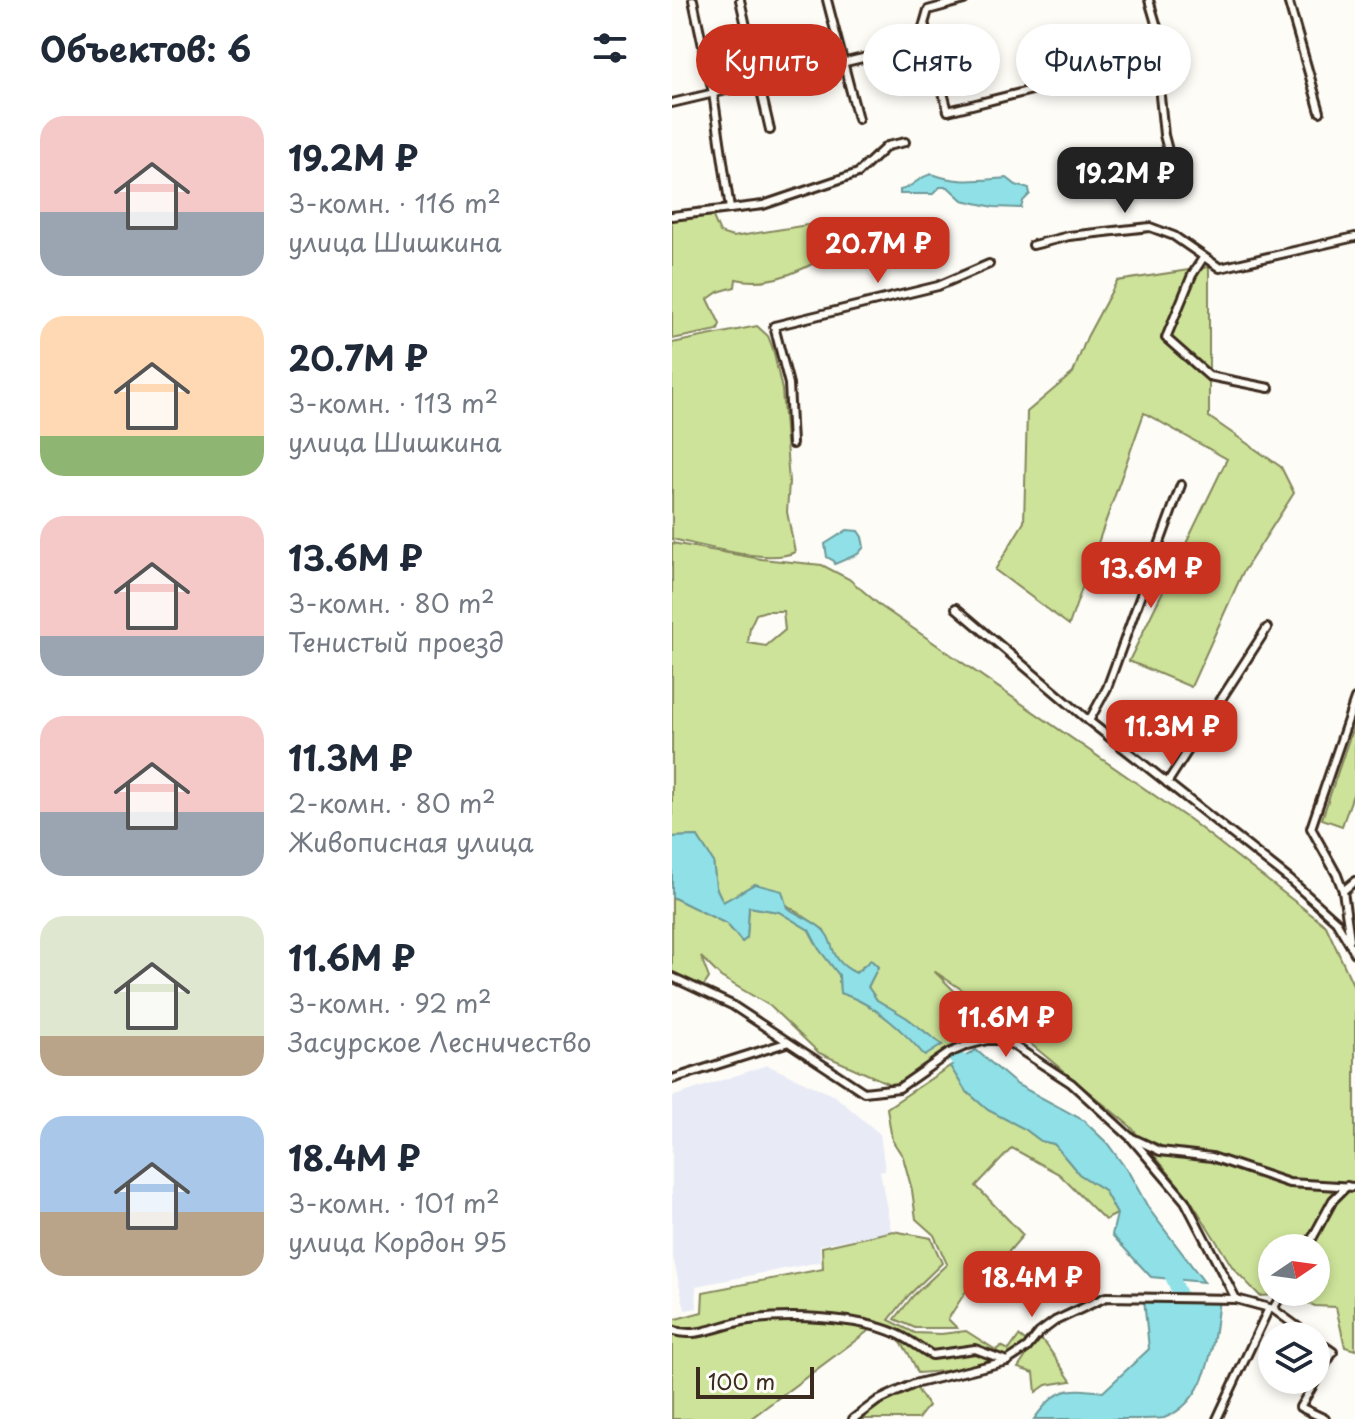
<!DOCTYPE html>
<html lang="ru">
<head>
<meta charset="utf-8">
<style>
	body { margin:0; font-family:"Playpen Sans",sans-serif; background:#f2f2f3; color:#1f2937; height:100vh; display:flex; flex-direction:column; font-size:30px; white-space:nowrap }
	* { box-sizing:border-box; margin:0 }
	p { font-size:26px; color:#747a83 }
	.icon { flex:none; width:44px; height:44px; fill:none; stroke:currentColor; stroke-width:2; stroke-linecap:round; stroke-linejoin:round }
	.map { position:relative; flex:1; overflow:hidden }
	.panel { display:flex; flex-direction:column; background:#fff; width:672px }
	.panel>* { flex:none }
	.top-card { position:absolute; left:24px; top:24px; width:538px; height:72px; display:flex; gap:16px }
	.needle { width:52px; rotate:77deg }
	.buttons { position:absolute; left:586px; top:1234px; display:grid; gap:16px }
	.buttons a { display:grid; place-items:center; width:72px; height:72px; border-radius:50%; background:#fff; box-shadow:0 4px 12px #0003; font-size:40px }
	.scale { position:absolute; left:24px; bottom:20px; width:118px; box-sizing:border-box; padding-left:8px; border:4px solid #3b2a1e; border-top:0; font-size:22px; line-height:28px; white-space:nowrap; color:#3b2a1e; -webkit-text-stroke:6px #fdfcf7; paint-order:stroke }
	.price { position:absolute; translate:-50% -68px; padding:0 18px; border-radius:16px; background:#c8321e; color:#fff; font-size:26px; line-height:52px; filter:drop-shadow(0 2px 4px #0008) }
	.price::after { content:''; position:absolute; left:50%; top:48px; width:24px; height:18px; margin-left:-12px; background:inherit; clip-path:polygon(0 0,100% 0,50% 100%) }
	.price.active { background:#222; color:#fff }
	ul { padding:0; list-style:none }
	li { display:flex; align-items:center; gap:24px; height:200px; padding:0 40px }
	li span { display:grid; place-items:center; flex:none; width:224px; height:160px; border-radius:24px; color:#555 }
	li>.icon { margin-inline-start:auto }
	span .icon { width:96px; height:96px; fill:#fffc; stroke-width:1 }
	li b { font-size:34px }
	h2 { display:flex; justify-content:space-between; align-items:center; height:96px; padding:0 40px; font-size:34px }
	.chip { padding:0 28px; border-radius:36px; background:#fff; box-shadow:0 4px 12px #0003; font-size:28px; line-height:72px }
	.chip.active { background:#c8321e; color:#fff }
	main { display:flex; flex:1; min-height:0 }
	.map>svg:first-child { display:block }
</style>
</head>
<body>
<main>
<section class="panel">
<h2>Объектов: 6<svg class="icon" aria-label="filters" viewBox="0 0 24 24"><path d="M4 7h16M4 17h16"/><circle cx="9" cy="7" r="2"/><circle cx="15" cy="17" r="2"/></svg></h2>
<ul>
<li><span style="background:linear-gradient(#f6c9c9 60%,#9aa5b1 0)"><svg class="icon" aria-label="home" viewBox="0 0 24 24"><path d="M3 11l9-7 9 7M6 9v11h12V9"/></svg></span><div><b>19.2M ₽</b><p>3-комн. · 116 m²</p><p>улица Шишкина</p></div></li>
<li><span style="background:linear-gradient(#ffd9b3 75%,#8fb573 0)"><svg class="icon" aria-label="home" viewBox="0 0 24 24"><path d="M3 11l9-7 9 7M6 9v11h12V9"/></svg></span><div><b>20.7M ₽</b><p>3-комн. · 113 m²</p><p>улица Шишкина</p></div></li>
<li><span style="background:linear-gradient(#f6c9c9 75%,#9aa5b1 0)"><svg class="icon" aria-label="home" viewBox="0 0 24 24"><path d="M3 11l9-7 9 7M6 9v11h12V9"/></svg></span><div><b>13.6M ₽</b><p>3-комн. · 80 m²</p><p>Тенистый проезд</p></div></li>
<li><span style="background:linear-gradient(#f6c9c9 60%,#9aa5b1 0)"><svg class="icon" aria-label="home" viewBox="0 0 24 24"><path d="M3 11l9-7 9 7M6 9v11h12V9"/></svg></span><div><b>11.3M ₽</b><p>2-комн. · 80 m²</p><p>Живописная улица</p></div></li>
<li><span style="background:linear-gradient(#dfe7d0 75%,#b9a48a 0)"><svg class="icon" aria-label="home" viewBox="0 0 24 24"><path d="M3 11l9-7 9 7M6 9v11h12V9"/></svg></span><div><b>11.6M ₽</b><p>3-комн. · 92 m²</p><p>Засурское Лесничество</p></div></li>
<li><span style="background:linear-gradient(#a9c7e8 60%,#b9a48a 0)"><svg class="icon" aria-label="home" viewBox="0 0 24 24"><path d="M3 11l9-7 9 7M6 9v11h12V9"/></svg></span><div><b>18.4M ₽</b><p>3-комн. · 101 m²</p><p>улица Кордон 95</p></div></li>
</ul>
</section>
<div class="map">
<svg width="683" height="1419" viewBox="0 0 683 1419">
	<rect width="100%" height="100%" fill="#fdfcf7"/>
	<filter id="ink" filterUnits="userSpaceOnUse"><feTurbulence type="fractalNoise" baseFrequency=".0125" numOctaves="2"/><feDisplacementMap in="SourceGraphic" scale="16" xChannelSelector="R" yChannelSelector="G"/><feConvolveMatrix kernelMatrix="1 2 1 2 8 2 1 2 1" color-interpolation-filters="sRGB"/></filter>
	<g filter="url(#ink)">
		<path fill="#e8ebf6" d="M95,1065l68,31 45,38 5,36 -5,1 11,60 -71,14v17l-124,24 1,22 -12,2 -13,-57v-156z"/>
		<g fill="#cde399" stroke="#84865c" stroke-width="2" fill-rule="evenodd">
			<path d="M38,210l10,23 13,4 87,-14 23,4 16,-4 5,7c-33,25 -84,60 -128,49l-1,8 -17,5 -10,7 12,25 -2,6 -46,9v-120z"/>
			<path d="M537,267v150l72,50 13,26 -52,81 -51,113 -62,-26 98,-202 -83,-46 -75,212 -74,-55 29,-48 3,-110 46,-39 14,-36 30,-56z"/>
			<path d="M85,326l11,10 5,13 9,41 7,92 -2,30 8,40c-26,13 -94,-7 -123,-13v-196z"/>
			<path d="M0,543l89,16 61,6 27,14 33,28 308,213 136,106 29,63v361l-10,-3 -9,-40 -21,-1 -28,-12 -27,2 -27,-28 -43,-69 -59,-72 -152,-126 -45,-30 53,52 -19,22 -19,8 -50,35 -80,-35 -49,-47 -49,-29 -20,-20 8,21 -6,9 -31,-15v-75l55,27 15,18 5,-4 2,-31 30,5 30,18 10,19 20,26 1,18c34,10 62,36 85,62l17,-10 -35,-27 -30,-18 -9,-13 10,-20 -7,-7 -16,13 -13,-7 -10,-14 -8,-22 -69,-46 -32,18 -7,-15 -3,-26 -16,-25 -25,1zM94,611h17l2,19 -19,16 -18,-3 2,-16 6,-13zM600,1248h44v44h-44z"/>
			<path d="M683,721v68l-13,37 -20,-7z"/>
			<path d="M278,1066l15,24 23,20 37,19 16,12 13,3 25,30 25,16 13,24 -12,6 -46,-46 -47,-26 -36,38 47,49 -29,34 -22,13 -24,37 9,9h-42l-20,-9 18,-23 34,-32 -13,-29 -18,-16 -4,-29 -9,-33 -11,-17 -5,-32z"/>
			<path d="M221,1231l38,7 11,25 -33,32 -20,25 26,13 26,1 25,-3 30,19 5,-4 8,4 10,-14 6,5 8,-6 12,8 26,38 -25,4 -10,7 -2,-19 -16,-5 8,-12 -8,-4c-29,15 -67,19 -100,21 -10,-23 -19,-42 -47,-44l-121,90h-78v-99l30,-8 1,-20 120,-23 -1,-22z"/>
			<path d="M244,1387l12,19 -10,13h-56l30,-23z"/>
		</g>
		<g fill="#8fe1e7" stroke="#6d9897" stroke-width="2">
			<path d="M260,174c27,10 47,6 75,4l9,7 13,4 1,5 -7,7 -2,7 -27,-1 -32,-7 -14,-13h-8l-7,7h-33v-4c13,-2 17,-13 32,-16z"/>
			<path d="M175,530l11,1 4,6 2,10 -6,7 -23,10 -1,-3 -7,-4 -2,-13z"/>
			<path d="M25,836l16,25 3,26 7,15 32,-18 27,7 5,17c11,7 25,12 34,20 16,13 5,31 35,45l15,-13 7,7 -10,20 9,13 30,18 35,27 -17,11c-23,-27 -51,-53 -85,-63l-1,-18 -20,-26 -10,-19 -30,-18 -30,-5 -2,31 -5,4 -15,-18 -55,-27v-60z"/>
			<path d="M304,1050l40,34 67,36 24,23 22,30 20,36 55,73 -53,-5 -39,-42 5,-21 -13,-24 -25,-16 -25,-30 -13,-3 -16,-12 -37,-19 -23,-20 -15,-24z"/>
			<path d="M472,1299h75c-5,40 -9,102 -55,119 -8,1 -22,1 -31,1 -33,0 -66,0 -99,0 23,-31 32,-32 69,-27l46,-43z"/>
		</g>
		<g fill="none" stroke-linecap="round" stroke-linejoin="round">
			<g stroke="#8fe1e7" stroke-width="14">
				<path d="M282,1057l21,12"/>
				<path d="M494,1263l21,47"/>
			</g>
			<defs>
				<g id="street">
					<path d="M21,0l20,93 17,116"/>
					<path d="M68,0l30,130"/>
					<path d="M155,0l31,119"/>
					<path d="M477,0l16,54 -5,42 4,39 7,27"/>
					<path d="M616,0l32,112"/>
					<path d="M253,26l23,85 96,-24 69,-23"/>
					<path d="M0,103l246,-58 10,-35 36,-10"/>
					<path d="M0,216l91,-11 95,-32 29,-27 18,-4"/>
					<path d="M361,245l36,-9 81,-9 24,9 46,32 135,-31"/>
					<path d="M531,258l-11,17 -26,63 43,38 60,12"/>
					<path d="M120,444l-3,-60 -15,-58 164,-40 51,-22"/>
					<path d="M284,608l133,113 200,158 47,42 19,32"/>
					<path d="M417,721l18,-33 74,-203"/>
					<path d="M495,783l100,-155"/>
					<path d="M671,891l-6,-16 -26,-47 44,-129"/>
					<path d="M678,939l-7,-48 12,-10"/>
					<path d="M0,977l60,28 132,87 35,-4 50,-35 19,-8 19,-5h18l66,43 59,54 30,14 52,6 77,26 66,4"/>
					<path d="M0,1079l114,-36"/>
					<path d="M460,1139l53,62 51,98"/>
					<path d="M635,1248l26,-48 14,-14"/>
					<path d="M601,1309l37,27"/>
					<path d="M0,1330c25,10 52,-7 77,-10 41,-6 108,-3 146,13 13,5 25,15 37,22l43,-6 32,12"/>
					<path d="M644,1340l17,12 -33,55 25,12"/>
					<path d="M181,1419l24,-18 37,-17 93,-23 20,-13 12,-15 16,-12 51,-24 130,2 37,10 10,-17"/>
					<path d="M545,1419l52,-111"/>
				</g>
			</defs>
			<use href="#street" stroke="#3b2a1e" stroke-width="12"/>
			<use href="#street" stroke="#fdfcf7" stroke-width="6"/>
		</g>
	</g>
</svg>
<div class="buttons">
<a><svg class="needle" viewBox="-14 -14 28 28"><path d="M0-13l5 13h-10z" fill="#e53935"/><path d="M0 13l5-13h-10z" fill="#747a83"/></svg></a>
<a><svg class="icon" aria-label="layers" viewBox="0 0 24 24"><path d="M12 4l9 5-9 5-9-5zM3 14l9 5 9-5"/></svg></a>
</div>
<div class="scale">100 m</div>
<b class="price active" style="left:453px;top:215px">19.2M ₽</b>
<b class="price" style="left:206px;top:285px">20.7M ₽</b>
<b class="price" style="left:479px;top:610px">13.6M ₽</b>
<b class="price" style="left:500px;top:768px">11.3M ₽</b>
<b class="price" style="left:334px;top:1059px">11.6M ₽</b>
<b class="price" style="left:360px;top:1319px">18.4M ₽</b>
<div class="top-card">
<a class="chip active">Купить</a>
<a class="chip">Снять</a>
<a class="chip">Фильтры</a>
</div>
</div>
</main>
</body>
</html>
